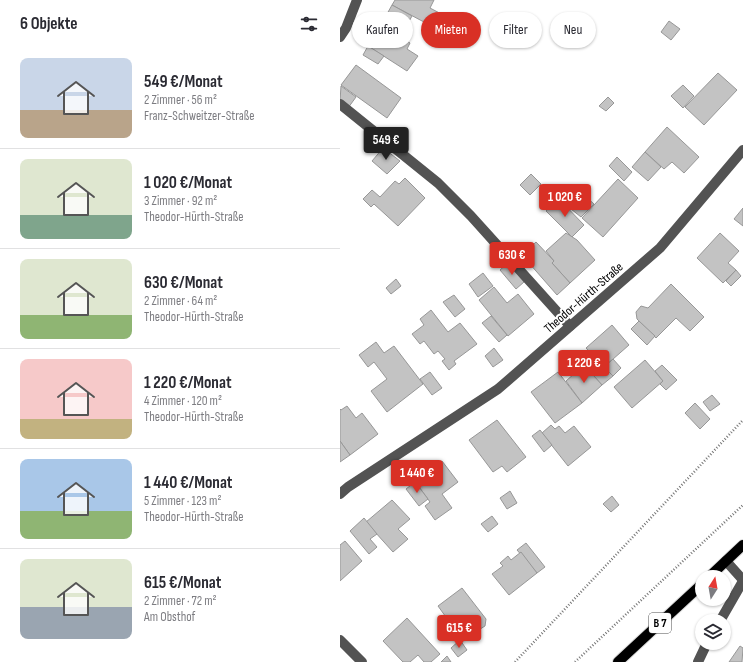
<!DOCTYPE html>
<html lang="de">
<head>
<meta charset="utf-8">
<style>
	body { margin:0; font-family:"Sofia Sans Condensed",sans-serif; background:#f7f7f7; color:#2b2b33; height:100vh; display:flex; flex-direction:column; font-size:15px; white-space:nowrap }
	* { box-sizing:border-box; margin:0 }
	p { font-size:13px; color:#7c7c81 }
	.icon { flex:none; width:22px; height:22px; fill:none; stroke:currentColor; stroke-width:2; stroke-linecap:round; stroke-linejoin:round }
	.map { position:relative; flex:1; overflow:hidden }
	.side { display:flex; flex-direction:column; background:#fff; width:340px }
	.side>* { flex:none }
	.hud { position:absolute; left:12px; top:12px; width:331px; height:36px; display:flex; gap:8px }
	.needle { width:26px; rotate:11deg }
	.buttons { position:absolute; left:355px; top:570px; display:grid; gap:8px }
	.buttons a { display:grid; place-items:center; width:36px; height:36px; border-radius:50%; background:#fff; box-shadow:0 1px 3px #0004; font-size:20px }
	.price { position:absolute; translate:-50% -34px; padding:0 9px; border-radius:4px; background:#d93025; color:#fff; font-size:13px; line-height:26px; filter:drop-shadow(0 1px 2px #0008) }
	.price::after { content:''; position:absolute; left:50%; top:24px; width:12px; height:9px; margin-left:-6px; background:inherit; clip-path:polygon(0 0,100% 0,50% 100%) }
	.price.selected { background:#222; color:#fff }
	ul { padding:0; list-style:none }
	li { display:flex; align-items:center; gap:12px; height:100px; padding:0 20px }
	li+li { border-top:1px solid #e1e1e2 }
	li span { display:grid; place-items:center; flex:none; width:112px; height:80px; border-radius:8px; color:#555 }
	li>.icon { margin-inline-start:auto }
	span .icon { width:48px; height:48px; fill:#fffc; stroke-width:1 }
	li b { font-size:17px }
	h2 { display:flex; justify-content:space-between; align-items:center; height:48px; padding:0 20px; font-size:17px }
	.pill { padding:0 14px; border-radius:18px; background:#fff; box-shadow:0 1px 3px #0004; font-size:14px; line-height:36px }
	.pill.selected { background:#d93025; color:#fff }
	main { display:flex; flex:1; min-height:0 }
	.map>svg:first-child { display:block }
</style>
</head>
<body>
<main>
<section class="side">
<h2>6 Objekte<svg class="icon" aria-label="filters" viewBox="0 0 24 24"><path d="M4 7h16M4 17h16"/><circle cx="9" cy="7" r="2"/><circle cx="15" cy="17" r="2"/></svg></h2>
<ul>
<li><span style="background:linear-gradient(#c9d6e8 65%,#b9a48a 0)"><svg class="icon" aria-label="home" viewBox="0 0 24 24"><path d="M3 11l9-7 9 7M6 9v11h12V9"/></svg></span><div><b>549 €/Monat</b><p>2 Zimmer · 56 m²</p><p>Franz-Schweitzer-Straße</p></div></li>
<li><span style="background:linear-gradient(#dfe7d0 70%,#7fa58c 0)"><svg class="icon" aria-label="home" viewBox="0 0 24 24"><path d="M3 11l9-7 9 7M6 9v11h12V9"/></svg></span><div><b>1 020 €/Monat</b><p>3 Zimmer · 92 m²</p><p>Theodor-Hürth-Straße</p></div></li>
<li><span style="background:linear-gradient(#dfe7d0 70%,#8fb573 0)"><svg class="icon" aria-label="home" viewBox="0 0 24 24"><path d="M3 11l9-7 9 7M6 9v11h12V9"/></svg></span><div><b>630 €/Monat</b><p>2 Zimmer · 64 m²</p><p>Theodor-Hürth-Straße</p></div></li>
<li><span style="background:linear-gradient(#f6c9c9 75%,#c2b280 0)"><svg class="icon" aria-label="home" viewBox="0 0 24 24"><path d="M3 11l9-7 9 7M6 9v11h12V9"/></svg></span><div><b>1 220 €/Monat</b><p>4 Zimmer · 120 m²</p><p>Theodor-Hürth-Straße</p></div></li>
<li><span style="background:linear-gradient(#a9c7e8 65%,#8fb573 0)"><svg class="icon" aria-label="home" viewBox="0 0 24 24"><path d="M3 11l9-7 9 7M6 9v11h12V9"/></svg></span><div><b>1 440 €/Monat</b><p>5 Zimmer · 123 m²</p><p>Theodor-Hürth-Straße</p></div></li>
<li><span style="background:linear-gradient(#dfe7d0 60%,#9aa5b1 0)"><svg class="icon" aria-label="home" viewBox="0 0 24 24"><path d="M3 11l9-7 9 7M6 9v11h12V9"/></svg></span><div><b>615 €/Monat</b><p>2 Zimmer · 72 m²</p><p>Am Obsthof</p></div></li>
</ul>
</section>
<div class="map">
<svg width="403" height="662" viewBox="0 0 403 662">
	<rect width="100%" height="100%" fill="#fff"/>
	<g fill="#c3c3c3" stroke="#979797">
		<path d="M55,0h39l-4,8 17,9 -8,13 -47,-25z"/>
		<path d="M52,5l20,11 -5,9 -20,-11z"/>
		<path d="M329,21l11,8 -9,11 -10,-8z"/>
		<path d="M42,24l28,19 -3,6 11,7 -11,15 -39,-25z"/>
		<path d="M28,46l16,10 -6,8 -15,-9z"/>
		<path d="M16,65l45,33 -14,20 -46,-33z"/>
		<path d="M378,73l19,17 -33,35 -19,-18z"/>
		<path d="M343,85l11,11 -11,12 -12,-12z"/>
		<path d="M1,86l15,11 -8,11 -8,-7z"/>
		<path d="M268,97l6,6 -8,8 -7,-5z"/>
		<path d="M327,127l32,30 -15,16 -12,-11 -8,7 -19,-17z"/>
		<path d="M43,148l17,13 -13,13 -15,-13z"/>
		<path d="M305,152l16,15 -13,14 -16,-14z"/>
		<path d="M277,157l15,15 -8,9 -15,-15z"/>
		<path d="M191,174l10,10 -11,11 -10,-10z"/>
		<path d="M65,178l20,20 -27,28 -24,-22 -3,3 -8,-8 9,-9 8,7 15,-16 4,3z"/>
		<path d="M278,179l20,19 -35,39 -21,-19z"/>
		<path d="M244,195l10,9 -13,13 -10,-8z"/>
		<path d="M219,199l25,26 -12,12 -26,-26z"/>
		<path d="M403,208v18l-9,-7z"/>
		<path d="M226,233l11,7 18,20 -25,23 -18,-20 2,-2 -8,-10z"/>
		<path d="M380,233l19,18 -11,12 8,7 -13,13 -26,-25z"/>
		<path d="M196,242l18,19 -2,2 18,20 -13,12 -35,-40z"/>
		<path d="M168,263l16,19 -8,7 -16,-19z"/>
		<path d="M396,270l5,6 -10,10 -5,-5z"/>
		<path d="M143,273l10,13 -15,11 -9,-13z"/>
		<path d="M56,279l5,7 -10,8 -5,-6z"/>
		<path d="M331,284l33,33 -14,14 -14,-13 -20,20 -19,-19 -1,-7 5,-6 7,2z"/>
		<path d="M154,287l13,16 11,-9 16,20 -26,22 -29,-36z"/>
		<path d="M114,295l11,14 -10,8 -12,-15z"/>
		<path d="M91,310l17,22 12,-9 17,21 -23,17 2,3 -7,6 -7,-9 3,-2 -7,-8 -4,3 -10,-13 -4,3 -8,-10 12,-9 -4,-6z"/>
		<path d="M151,316l16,19 -8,7 -17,-19z"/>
		<path d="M299,321l16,15 -8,9 -16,-16z"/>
		<path d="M272,325l17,20 -25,22 -18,-19z"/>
		<path d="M36,342l8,11 10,-7 29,38 -36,28 -16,-21 16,-12 -13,-17 -6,5 -9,-12z"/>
		<path d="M154,348l9,12 -10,7 -8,-11z"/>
		<path d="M254,357l19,19 -11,9 -18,-20z"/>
		<path d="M273,359l8,9 -8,8 -9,-9z"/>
		<path d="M305,360l18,21 -31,27 -18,-21z"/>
		<path d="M244,365l18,20 -20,18 -16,-22z"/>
		<path d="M322,365l15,15 -11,10 -6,-6 3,-3 -8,-10z"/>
		<path d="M90,372l12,16 -10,7 -12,-16z"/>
		<path d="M218,372l24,31 -27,20 -24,-31z"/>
		<path d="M372,395l8,9 -10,7 -7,-9z"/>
		<path d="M355,403l15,16 -10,10 -15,-16z"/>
		<path d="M7,406l9,12 6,-5 16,21 -28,21 -10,-14v-32l1,1z"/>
		<path d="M157,420l29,37 -19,15 -5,-6 -9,6 -24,-32z"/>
		<path d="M211,425l4,4 4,-3 6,7 9,-7 17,21 -23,19 -26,-33z"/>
		<path d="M200,430l12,15 -8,7 -12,-16z"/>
		<path d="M0,441l10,14 -10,7z"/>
		<path d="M102,461l16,21 -16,12 10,14 -17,12 -10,-14 5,-4 -15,-21z"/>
		<path d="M75,482l13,17 -9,7 -13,-17z"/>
		<path d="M170,491l7,12 -10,6 -7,-11z"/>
		<path d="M272,496l7,9 -8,7 -8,-8z"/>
		<path d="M52,500l18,19 -12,10 10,10 -15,13 -27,-30z"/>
		<path d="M152,516l6,8 -10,8 -7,-8z"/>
		<path d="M24,518l13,16 -7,5 7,8 -8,7 -19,-23z"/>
		<path d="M5,541l17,20 -22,20v-36z"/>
		<path d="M186,543l19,24 -8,6 -20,-23z"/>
		<path d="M181,552l16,21 -28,22 -17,-21 11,-8 -3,-3 8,-7 3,4z"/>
		<path d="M122,588l24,31 -1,7 -8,5 -8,-10 -13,10 -18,-25z"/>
		<path d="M67,618l33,36 -9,8h-7l-6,-7 -8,7h-7l-20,-21z"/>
		<path d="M120,640l7,10 -9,7 -7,-9z"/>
		<path d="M400,646l3,2 -1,14h-13z"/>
		<path d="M107,656l4,6h-10z"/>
	</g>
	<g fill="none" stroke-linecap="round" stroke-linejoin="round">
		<defs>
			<g id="major">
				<path d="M369,577l34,-32"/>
				<path d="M278,662l84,-78"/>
			</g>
		</defs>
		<use href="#major" stroke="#dbdbdb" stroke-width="12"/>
		<g stroke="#757575" stroke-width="2.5" stroke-dasharray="1 2" stroke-linecap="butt">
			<path d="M175,662l228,-242"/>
			<path d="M235,662l168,-157"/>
		</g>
		<g stroke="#535353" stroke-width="10">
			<path d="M0,37l6,-9 11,-28"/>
			<path d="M0,104l98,79 33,33 99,110"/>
			<path d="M0,494l8,-7 150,-98 162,-141 83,-98"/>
			<path d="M386,561l17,19"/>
			<path d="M380,621l23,-40"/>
			<path d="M0,640l22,22"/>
			<path d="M358,662l9,-19"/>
		</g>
		<use href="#major" stroke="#000" stroke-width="10"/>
	</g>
	<g text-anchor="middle" stroke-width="4" stroke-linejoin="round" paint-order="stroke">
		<rect fill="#fff" stroke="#4c4c4c" stroke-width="1" x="309" y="613" width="22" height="20" rx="3"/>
		<g font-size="12" font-weight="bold" fill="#000">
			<text x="320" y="627">B 7</text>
		</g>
		<g font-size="13" fill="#000" stroke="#fff">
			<text transform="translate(243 297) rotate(-41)" y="5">Theodor-Hürth-Straße</text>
		</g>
	</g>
</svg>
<div class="buttons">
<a><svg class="needle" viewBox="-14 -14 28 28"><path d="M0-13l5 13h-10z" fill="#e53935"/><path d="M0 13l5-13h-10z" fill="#7c7c81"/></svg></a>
<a><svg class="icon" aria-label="layers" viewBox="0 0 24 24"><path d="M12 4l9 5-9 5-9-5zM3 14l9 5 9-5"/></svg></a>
</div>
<b class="price selected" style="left:46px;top:161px">549 €</b>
<b class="price" style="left:225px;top:218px">1 020 €</b>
<b class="price" style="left:172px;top:276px">630 €</b>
<b class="price" style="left:244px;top:384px">1 220 €</b>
<b class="price" style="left:77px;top:494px">1 440 €</b>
<b class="price" style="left:119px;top:649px">615 €</b>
<div class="hud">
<a class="pill">Kaufen</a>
<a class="pill selected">Mieten</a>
<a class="pill">Filter</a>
<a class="pill">Neu</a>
</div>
</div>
</main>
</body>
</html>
